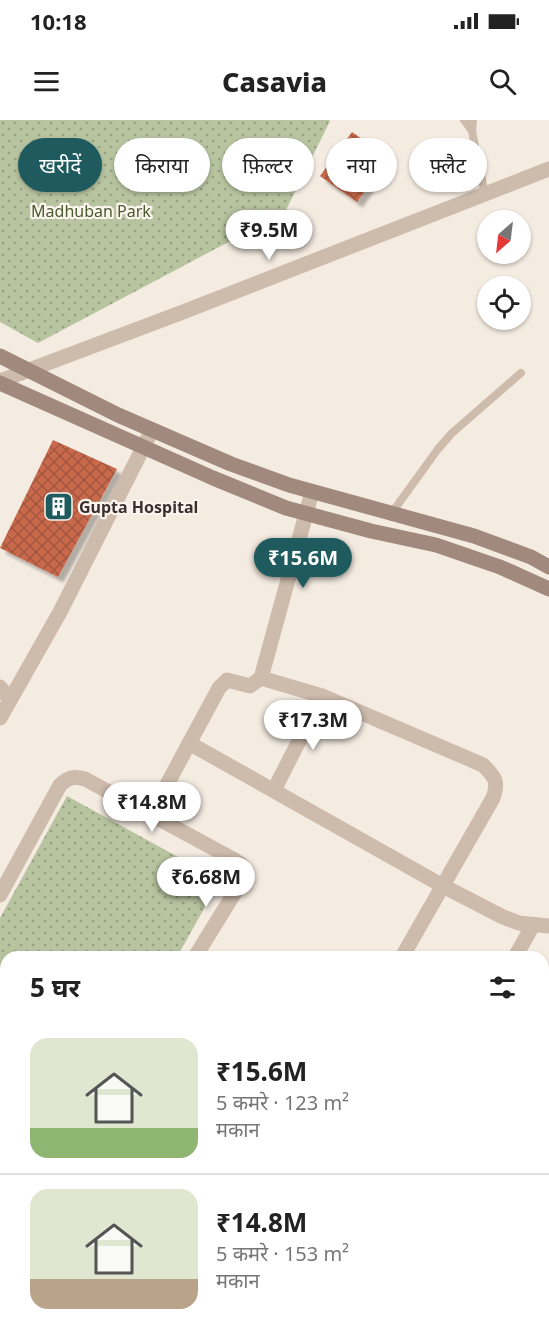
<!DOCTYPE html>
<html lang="hi">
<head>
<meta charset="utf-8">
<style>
	body { margin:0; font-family:"Noto Sans","Noto Sans Devanagari",sans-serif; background:#f6f6f6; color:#222; height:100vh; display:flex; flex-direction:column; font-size:22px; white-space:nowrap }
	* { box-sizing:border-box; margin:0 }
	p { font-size:20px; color:#767676 }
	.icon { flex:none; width:33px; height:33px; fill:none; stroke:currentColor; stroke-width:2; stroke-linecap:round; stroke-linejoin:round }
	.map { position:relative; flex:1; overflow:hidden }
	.drawer { position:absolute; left:0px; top:831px; width:549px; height:386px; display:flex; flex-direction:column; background:#fff; border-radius:18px 18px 0 0; box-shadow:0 2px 4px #0004 }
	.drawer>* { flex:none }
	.banner { position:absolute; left:18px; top:18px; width:513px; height:54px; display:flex; gap:12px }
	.needle { width:39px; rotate:208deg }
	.buttons { position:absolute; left:477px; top:90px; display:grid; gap:12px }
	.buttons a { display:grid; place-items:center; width:54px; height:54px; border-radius:50%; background:#fff; box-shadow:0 2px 4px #0004; font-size:30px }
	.price { position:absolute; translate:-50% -51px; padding:0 14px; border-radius:21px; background:#fff; color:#222; font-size:20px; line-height:39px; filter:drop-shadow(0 2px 3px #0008) }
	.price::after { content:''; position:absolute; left:50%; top:36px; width:18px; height:14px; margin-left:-9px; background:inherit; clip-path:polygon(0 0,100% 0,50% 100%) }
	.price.selected { background:#1f5a5e; color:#fff }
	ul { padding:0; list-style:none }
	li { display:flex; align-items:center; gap:18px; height:150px; padding:0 30px }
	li+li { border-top:2px solid #e0e0e0 }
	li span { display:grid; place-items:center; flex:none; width:168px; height:120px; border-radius:18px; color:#555 }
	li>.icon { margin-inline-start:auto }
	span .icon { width:72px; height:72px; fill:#fffc; stroke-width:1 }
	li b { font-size:26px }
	h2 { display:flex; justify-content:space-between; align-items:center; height:72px; padding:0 30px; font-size:26px }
	.tag { padding:0 21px; border-radius:27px; background:#fff; box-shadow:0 2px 4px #0004; font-size:21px; line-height:54px }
	.tag.selected { background:#1f5a5e; color:#fff }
	.status { display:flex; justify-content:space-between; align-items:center; height:42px; padding:0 30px; background:#fff; direction:ltr }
	.status svg { height:16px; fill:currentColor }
	header { display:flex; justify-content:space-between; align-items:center; height:78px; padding:0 30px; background:#fff; font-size:27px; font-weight:800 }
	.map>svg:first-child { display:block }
</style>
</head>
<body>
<div class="status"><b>10:18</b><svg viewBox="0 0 49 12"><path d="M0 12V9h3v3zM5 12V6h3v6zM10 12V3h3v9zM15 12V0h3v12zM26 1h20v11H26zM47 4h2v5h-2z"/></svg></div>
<header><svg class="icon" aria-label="menu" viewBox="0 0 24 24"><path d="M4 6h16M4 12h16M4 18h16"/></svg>Casavia<svg class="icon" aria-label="search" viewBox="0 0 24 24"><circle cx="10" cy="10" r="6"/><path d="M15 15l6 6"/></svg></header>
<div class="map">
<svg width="549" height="1216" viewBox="0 0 549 1216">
	<defs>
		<pattern id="park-dots" width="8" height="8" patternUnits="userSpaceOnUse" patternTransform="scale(1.5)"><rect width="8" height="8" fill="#b8c4a0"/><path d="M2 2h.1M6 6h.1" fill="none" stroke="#97a083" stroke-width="1.8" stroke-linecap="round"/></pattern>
		<pattern id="building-cross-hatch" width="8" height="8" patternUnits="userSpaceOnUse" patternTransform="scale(1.5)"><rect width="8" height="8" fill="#c8694b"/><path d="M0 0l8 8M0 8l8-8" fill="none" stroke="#a4573f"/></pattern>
		<filter id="shadow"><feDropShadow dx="5.5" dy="5.5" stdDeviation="1.5" flood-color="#0004"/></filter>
	</defs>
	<rect width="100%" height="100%" fill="#f4ebe1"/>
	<g fill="url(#park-dots)">
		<path d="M0,0h329l1,1 -45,91 -247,131 -38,-21z"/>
		<path d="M67,676l153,84 -43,77h-171v52l-6,-3v-88z"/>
	</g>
	<g fill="url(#building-cross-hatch)" filter="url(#shadow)">
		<path d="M352,12l37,26 -32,44 -37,-26z"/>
		<path d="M53,320l64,29 -59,108 -58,-29z"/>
	</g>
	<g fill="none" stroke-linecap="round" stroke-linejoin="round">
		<g stroke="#cdbbac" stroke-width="8">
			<path d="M464,0l8,11"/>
			<path d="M473,0l-1,11 13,63"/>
			<path d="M391,394l47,-65 14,-16 69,-60"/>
		</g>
		<g stroke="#cdbbac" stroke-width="15">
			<path d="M0,261l183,-69 366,-143"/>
			<path d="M261,558l51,-186"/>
			<path d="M0,567l10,13"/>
			<path d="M0,598l60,-106 92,-182"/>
			<path d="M189,623l254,143 60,31 16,6 30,3"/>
			<path d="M274,670l48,-94"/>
			<path d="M151,694l68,-126 8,-8 23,6 11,-8 61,18 161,69c12,12 16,16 10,33l-91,159"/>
			<path d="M0,775l60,-110c9,-8 14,-9 25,-6l148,80 9,6 1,10 -3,9 -45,73"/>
			<path d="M515,837l18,-32"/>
			<path d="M0,900l6,4"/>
			<path d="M0,998l6,3"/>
			<path d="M543,1064l6,-9"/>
			<path d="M0,1189l6,-5"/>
			<path d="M242,1210l7,6"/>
			<path d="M543,1210l6,4"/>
			<path d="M0,1212l4,4"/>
			<path d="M447,1216l4,-6"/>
		</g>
		<g stroke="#a18a7d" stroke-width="15">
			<path d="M0,236l118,59 113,49 58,21 185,51 57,21 18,10"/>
			<path d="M0,263l213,95 73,30 85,23 65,14 64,22 49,22"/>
		</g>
	</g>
	<defs>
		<symbol id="building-square" viewBox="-11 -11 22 22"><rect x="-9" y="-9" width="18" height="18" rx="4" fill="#1f5a5e" stroke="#fbf5ee"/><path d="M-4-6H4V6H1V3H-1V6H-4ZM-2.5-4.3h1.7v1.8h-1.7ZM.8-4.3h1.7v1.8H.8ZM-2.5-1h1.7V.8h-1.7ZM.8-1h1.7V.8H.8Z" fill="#fff"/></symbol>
	</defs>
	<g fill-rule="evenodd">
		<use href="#building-square" x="42" y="370" width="33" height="33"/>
	</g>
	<g text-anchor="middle" stroke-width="4.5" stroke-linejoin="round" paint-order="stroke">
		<g font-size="16" fill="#4a5a2e" stroke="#fbf5ee">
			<text x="91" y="97">Madhuban Park</text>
		</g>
		<g font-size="16" font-weight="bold" fill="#3b302b" stroke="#fbf5ee" text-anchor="start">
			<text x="79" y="393">Gupta Hospital</text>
		</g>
	</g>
</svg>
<div class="buttons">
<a><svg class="needle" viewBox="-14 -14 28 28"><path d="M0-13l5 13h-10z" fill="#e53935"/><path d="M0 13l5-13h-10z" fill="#767676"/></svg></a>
<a><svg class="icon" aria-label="locate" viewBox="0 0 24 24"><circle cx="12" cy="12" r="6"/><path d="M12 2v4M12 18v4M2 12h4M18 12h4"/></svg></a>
</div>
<b class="price" style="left:269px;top:141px">₹9.5M</b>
<b class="price selected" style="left:303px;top:469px">₹15.6M</b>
<b class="price" style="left:313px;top:631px">₹17.3M</b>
<b class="price" style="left:152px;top:713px">₹14.8M</b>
<b class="price" style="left:206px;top:788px">₹6.68M</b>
<div class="banner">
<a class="tag selected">खरीदें</a>
<a class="tag">किराया</a>
<a class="tag">फ़िल्टर</a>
<a class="tag">नया</a>
<a class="tag">फ़्लैट</a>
</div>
<section class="drawer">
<h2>5 घर<svg class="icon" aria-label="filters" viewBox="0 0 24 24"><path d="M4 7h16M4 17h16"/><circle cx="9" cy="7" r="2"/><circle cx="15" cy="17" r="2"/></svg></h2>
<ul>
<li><span style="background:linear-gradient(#dfe7d0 75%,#8fb573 0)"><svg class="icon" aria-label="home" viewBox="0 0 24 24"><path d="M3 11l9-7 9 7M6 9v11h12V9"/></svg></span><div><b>₹15.6M</b><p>5 कमरे · 123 m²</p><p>मकान</p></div></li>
<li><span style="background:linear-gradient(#dfe7d0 75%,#b9a48a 0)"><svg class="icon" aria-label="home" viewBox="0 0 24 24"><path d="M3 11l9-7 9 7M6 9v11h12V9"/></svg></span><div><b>₹14.8M</b><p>5 कमरे · 153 m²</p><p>मकान</p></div></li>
</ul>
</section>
</div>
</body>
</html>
